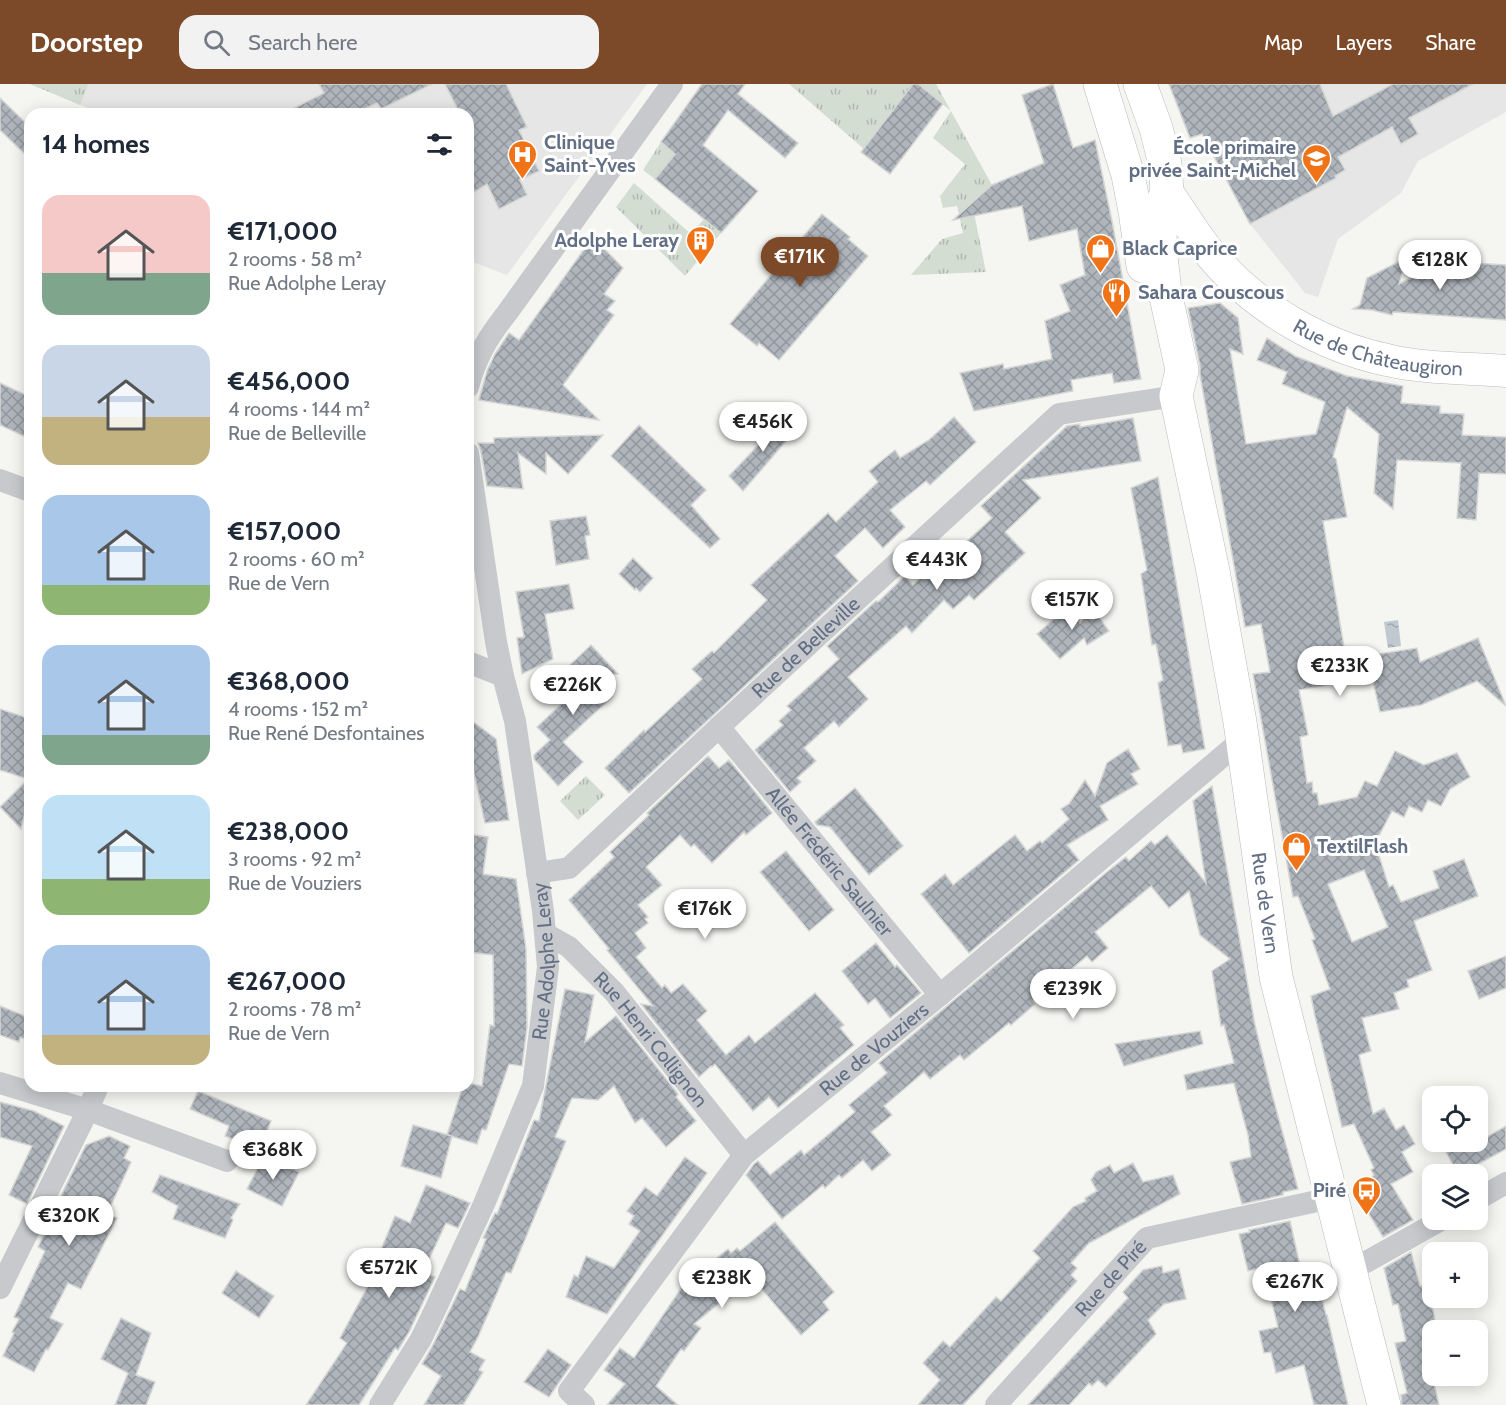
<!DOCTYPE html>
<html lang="en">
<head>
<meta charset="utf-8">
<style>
	body { margin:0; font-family:Cabin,sans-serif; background:#f2f2f3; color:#1f2937; height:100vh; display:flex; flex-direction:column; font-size:22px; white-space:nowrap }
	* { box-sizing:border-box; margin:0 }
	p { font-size:20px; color:#747a83 }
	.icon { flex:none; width:33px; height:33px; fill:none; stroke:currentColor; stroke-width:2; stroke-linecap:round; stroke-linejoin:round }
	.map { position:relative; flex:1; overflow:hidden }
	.drawer { position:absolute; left:24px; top:24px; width:450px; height:984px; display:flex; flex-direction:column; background:#fff; border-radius:18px; box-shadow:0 3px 15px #0003 }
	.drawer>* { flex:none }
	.buttons { position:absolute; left:1422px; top:1002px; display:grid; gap:12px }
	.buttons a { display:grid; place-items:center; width:66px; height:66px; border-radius:12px; background:#fff; box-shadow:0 3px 15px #0003; font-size:30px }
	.price { position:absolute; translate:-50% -51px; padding:0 14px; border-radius:21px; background:#fff; color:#222; font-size:20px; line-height:39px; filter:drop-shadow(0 2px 3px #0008) }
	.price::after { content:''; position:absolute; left:50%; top:36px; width:18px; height:14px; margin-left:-9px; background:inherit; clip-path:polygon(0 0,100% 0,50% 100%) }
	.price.active { background:#7d4a29; color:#fff }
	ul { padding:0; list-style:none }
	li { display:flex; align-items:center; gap:18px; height:150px; padding:0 18px }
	li span { display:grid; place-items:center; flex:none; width:168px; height:120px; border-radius:18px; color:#555 }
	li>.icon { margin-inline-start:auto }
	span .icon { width:72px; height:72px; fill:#fffc; stroke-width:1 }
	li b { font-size:26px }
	h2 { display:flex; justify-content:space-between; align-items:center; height:72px; padding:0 18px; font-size:26px }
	header { display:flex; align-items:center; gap:36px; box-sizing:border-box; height:84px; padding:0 30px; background:#7d4a29; color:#fff }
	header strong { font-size:28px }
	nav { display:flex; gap:33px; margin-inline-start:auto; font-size:21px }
	.search { width:420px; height:54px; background:#f2f2f3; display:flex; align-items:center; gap:15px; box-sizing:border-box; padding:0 21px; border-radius:18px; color:#747a83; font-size:22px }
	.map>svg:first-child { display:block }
</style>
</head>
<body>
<header>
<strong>Doorstep</strong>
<div class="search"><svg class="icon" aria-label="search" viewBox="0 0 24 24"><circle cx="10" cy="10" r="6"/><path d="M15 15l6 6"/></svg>Search here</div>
<nav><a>Map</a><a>Layers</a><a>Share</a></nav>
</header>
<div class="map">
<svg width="1506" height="1321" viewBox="0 0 1506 1321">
	<defs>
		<pattern id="grass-tufts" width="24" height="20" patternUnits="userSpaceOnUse" patternTransform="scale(1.5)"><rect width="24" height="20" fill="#d4ddd2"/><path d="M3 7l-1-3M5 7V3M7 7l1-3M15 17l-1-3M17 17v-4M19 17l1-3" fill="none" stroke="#afb7b0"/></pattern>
		<pattern id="water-ripples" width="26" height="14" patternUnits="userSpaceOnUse" patternTransform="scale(1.5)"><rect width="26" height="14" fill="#c0c9d0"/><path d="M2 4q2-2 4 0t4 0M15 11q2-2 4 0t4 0" fill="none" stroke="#9fa7ae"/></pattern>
		<pattern id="building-cross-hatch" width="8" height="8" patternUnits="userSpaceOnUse" patternTransform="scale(1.5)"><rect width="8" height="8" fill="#afb5bc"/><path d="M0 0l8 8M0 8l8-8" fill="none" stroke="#92979e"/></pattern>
	</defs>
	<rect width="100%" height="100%" fill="#f5f6f1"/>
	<g fill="#e5e6e5">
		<path d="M30,0h617l-140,191 -39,-15v-146h-365z"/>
		<path d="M1320,0h186v28l-88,49 -17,32 -63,46 -20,58 -13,-4 -55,-69 83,-108z"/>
	</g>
	<g fill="url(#grass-tufts)">
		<path d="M30,0h58l-8,21z"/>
		<path d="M789,0h124l-49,65z"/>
		<path d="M918,0h18l56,101 -20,18 14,69 -75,3 31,-36 21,-6 -6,-27 -14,2 -3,-12 25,-32 -32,-26 18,-27z"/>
		<path d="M661,58l14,12 -20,25 -12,-9z"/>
		<path d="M634,99l57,51 13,-15 17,14 -36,43 -69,-69z"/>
		<path d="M586,692l19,19 -27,25 -18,-19z"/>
	</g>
	<path fill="url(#water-ripples)" d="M1398,536l3,26 -13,2 -4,-26z"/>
	<g fill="url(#building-cross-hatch)" stroke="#d6d7d4" stroke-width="1.5" fill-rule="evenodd">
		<path d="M319,0h113l-51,25 -4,-6 -23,11h-72l42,-21z"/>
		<path d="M445,0h61l21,43 -8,3 20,41 -19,9 7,15 -28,14 -12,-25 -19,12v-82h-8z"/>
		<path d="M702,0h43l-7,10 60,49 -13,15 -57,-48 -25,35 55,46 -37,42 -66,-54 20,-25 -14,-12z"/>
		<path d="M913,0h5l25,20 -53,70 -29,-22z"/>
		<path d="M1053,0l20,64 22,-8 17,81 29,158 -27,4 -2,-10 -41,7 2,11 -99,20 -14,-38 43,-9 1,5 48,-10 -7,-38 25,-10 -10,-26 25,-10 -8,-46 -48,12 -7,-35 -69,14 39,-35 52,-22 -22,-68z"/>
		<path d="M1169,0h151l13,32 60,-32h80l-64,34 9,16 -17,10 -9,-17 -54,30 7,13 -10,6 1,2 -86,46 -48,-90 -12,4z"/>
		<path d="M0,14l30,29v32l-30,-29z"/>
		<path d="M822,130l28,23 -2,2 20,17 -89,104 -20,-17 -2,3 -27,-22z"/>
		<path d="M593,153l30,31 -19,26 11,7 -8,9 7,5 -51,70 36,35 -120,-20 8,-29 8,-17 14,-21 10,7z"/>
		<path d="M1406,174l-7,26 44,-23 63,4v55l-113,-8 -1,3 -20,-5 -19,-1 7,-4 7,-27z"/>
		<path d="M1220,219l18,15 5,36 -13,-5 16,95 70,-10 9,-32 -43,-18 5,-12 -30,-12 10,-22 28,18 52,20 56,10 -2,17 39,3v7l24,1 -2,21 44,2v37l-27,-1 -3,47 -19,-2 4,-55 -64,-3 -4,49 -19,-16 5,-59 -32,-27 -14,50 3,2 11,58 -24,4 23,138 71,-11 3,14 58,-24 28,68 -29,-25 -56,24 -41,7 -8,-35 -73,13 9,45 -8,2 7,46 5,-1 1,11h4l2,12 38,-8 8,-16 12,5 18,-35 29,14 33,-12 13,24 -20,12 -9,17 -13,-6 -6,12 -13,-6 -5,11 -12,-6 -17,32 14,44 4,-2 8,17 38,-14 -6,-17 31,-12 14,37 -64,25 18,49 -25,10 2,7 -15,6 5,16 -37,9 9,33 -12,4 14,59 11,-6 12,22 8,-5 11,19 -13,8 11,20 -22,12 22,36 -30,17 -22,-36 11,-7 -7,-13 9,-6 -3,-5 3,-2 -20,-44 -12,3 -27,-111 -4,-20 19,-7 -18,-49 3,-1 -17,-43 -5,1 -40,-223 17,-2 -9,-48 -16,3 -45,-252v-9l-12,-58zM1364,786l24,57 -36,15 -24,-58z"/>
		<path d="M0,299l30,14v42l-30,-14z"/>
		<path d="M787,331l12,11 -56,65 -14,-15z"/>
		<path d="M954,333l22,25 -46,43 -4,-4 -36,29 15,17 -22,21 -18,-20 -30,28 23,25 -229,212 -24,-25 39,-38 1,2 57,-53 -10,-10 20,-18 2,2 53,-53 -16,-15 77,-72 8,9 42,-40 -9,-11 26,-21 5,8 29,-18z"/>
		<path d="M1133,334l8,43 -118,19 18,18 -36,34 20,21 -51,47 -5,-5 -16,14 -9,-9 -32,33 -6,-7 -58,51 20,22 -29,28 -5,-6 -30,27 12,13 -19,17 4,4 -11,10 -35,-42 28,-25 -4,-4 12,-11 -4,-4 52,-47 -12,-13 49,-45 2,1 27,-26 8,9 37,-35 3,4 39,-36 -11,-12 86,-80 13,-2v3z"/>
		<path d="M639,341l67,65 -15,15 29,34 -10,9 -99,-92z"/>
		<path d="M603,351l-35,39 -22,-21v21l-28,-21 5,36 -36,-3 -6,-35 -3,-8h16v-5z"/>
		<path d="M1158,393l47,272 -22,4 -2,-9 -13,2 -10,-63 5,-3 -7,-36 -4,1 -11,-71 6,-4 -16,-82z"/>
		<path d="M586,432l4,19 -5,1 4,23 -33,6 -6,-44z"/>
		<path d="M633,474l20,20 -13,14 -4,-4 -1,2 -16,-16z"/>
		<path d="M569,500l5,25 -29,5 8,45 -31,15 -5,-36 7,-1 -8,-45z"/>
		<path d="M1072,519l8,20 13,-14 16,22 -22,14 -3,-7 -24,21 -23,-25z"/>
		<path d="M591,561l27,29 -24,3 18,20 -49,45 20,20 -25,24 -24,-27v-4l16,-15 -13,-13 53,-50 -9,2 -12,-13z"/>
		<path d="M0,625l30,10v73l-9,37 -21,-22 28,-28 -28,-9z"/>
		<path d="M468,634l28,21 13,81 -24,3 -12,-54 -5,7z"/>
		<path d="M1128,665l12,20 -9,5 7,10 -38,22 8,14 -41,25 12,15 -110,93 -48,-59 24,-20 8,11 62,-50 12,16 13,-10 2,2 27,-24 -8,-10 8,-5 16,-24 10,16 12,-33z"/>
		<path d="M708,672l11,12 10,-8 43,53 -26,22 -2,-3 -32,31 -18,-19 -3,3 -11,-12 -34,32 16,18 -24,20 10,12 -3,2 3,4 -13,10 11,15 -10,9 26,31 3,-3 6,8 12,-9 24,27 -10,9 29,35 23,-20 6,8 60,-50 29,32 -4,3 14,17 -76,63 -9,-11 -16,14 -38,-47 -3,3 -1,-1 -12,11 -58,-73 12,2 -46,-56 2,-1 -40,-49 45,-43 -4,-5 39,-37 -2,-2z"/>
		<path d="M1212,702l43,239 17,69 26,95 -15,3v3l-41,9 -12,-42 21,-5 -3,-22 -14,-52 -47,7 -3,-15 50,-12 -10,-38 -3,1 -9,-55 18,-12 -30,-24 -11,-44 -20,17 -18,-22 -56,46 13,16 -16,14 -5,-6 -54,45 2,3 -24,21 -2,-2 -45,37 -4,-5 -30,24 -6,-7 -40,34 8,9 -21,17 20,23 -19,16 -9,-11 -21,18 -3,-3 -14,13 -2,-3 -41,34 -36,-44 8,-11 4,-3 12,14 31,-25 3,5 51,-43 -6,-7 38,-32 -8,-10 228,-191 19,-15 3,4 22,-20 4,4 12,-10 39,48 -13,-82z"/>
		<path d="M855,704l48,58 -34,29 -39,-48 -13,-2 -2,-3z"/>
		<path d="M468,750l20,3 -5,37 33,5 10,70 1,78 -5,39 -13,-2 -23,66 -4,-1 -5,15 -30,-9 16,-49h5v-3l14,3 8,-61 4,1 -1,-71 -25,-3 3,-30 -3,-1 3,-19h-3z"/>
		<path d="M786,767l48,59 -25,21 -49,-59z"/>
		<path d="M876,859l19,24 2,-2 24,28 -31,25 -15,-20 -7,6 -26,-33z"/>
		<path d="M1506,872v32l-27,11 -11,-28z"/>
		<path d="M565,905l29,6 -9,47 31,-26 62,78 -2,3 20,24 -30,26 -24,-29 -7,5 -21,-37 -16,14 -26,-2 -17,39 11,4 -55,132 -5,-1 -28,65 -8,15 15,8 -6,10 4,2 -20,33h-39l17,-29 -19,-12 11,-19 27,-56 5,2 21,-52 -3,-1 12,-25 2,1 37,-94 5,1z"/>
		<path d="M0,922l30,12v23l-10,-4 -1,5 -19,-7z"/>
		<path d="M1200,947l3,13 -79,22 -9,-22z"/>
		<path d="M198,1007l73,30 -11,29 -35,-14 4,-10 -39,-17z"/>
		<path d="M0,1018l34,9 30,15 -37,78 -18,-9 23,-49 -32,-9z"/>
		<path d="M413,1041l39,11 -11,42 -40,-12z"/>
		<path d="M1506,1042v23l-46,25h-2l-12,-22 18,-10 3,4 13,-7v2z"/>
		<path d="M109,1052l21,10 -6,12 7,4 -24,52 10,4 -36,71 -13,-6 -18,35 13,6 -15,26 -2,-1 -12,23 -31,-16 11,-23 -2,-1 7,-13 -5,-2 31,-66 -7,-4 15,-30 -2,-1 35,-71z"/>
		<path d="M264,1072l35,16 -17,34 -35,-17z"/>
		<path d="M685,1073l22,16 -66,92 -34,49 -41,-17 8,-22 4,2 8,-21 28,12 26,-37 -11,-7 5,-8 -7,-5 18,-24 12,9z"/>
		<path d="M1133,1079l10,19 30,-7 7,19 -91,49 -18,20 6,5 -6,7 6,6 -114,124h-45l22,-25 -17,-17 20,-22 7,6 46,-50 5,4 39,-43 -7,-7 40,-44 13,-6 -1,-3 12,-7 -6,-11 5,-8 14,-7 4,8z"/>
		<path d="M160,1091l80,29 -9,14 2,2 -8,18 -52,-19 5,-13 -26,-14z"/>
		<path d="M426,1101l44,18 -12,25 -12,-5 -23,49 12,5 -26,55 -11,18 -3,-2 -36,57h-53l41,-62 -7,-5 34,-63 -11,-6 11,-20 6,3 15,-36 15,7z"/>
		<path d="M1290,1137l11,49 13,-3 12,48h1l21,90h-34l-10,-40 -28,8 -5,-21 -7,1 -5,-22 19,-4 -15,-60 -15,4 -9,-37 11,-2 -1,-2z"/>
		<path d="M775,1138l59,70 -11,10 6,8 -28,25 -47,-55 -10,8 -5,-1 -45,37 7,4 -17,23 -3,-2 -25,37 22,19h-71l18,-21 -21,-14 16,-22 14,10 50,-74 44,-35 3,4 6,-5 3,3z"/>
		<path d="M1411,1168l9,34 8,-2 9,46h-5v53h2l5,22h-37l-1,-10 6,-2 -12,-50 11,-2 -8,-37 -5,1 -9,-37z"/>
		<path d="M1162,1182l1,7 16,-4 7,30 -22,5 -16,16 8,14 -50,53 -8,-7 -6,6 -3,-3 -20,22h-41l100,-107 -5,-6 20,-22z"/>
		<path d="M236,1187l38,25 -15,22 -37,-25z"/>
		<path d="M121,1234l30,15 -15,42 19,7 -9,23h-31l13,-32 -27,-14z"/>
		<path d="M548,1265l23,16 -22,32 -25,-15z"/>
	</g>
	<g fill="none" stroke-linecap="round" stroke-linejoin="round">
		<defs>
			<g id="secondary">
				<path id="s7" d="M1167,108c15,21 28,44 45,64 44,52 109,90 175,104 38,9 80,8 119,11"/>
			</g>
			<g id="primary">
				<path d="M1100,0l28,91 7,36 8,55"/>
				<path d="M1140,0l16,44 9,36 2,28"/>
				<path id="s8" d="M1167,108l-6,14 -1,40 5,46 17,78 -6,26 37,175 27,151 36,255 108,428"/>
			</g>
		</defs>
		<use href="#secondary" stroke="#b9bcc2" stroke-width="33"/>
		<use href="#primary" stroke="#b7babf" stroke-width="34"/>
		<g stroke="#c7c9cd" stroke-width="22">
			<path d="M468,303c8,-30 20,-50 39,-74l165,-229"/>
			<path d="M0,396l30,11"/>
			<path d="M468,578l35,14"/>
			<path id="s1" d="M719,643l221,268"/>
			<path id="s2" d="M537,789l32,-5 150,-141 340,-313 117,-18"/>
			<path id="s3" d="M546,850l23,13 45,45 130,163"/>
			<path d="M0,999l88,27 139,51"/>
			<path d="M1478,1115l28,-16"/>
			<path d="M1350,1187l91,-51"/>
			<path d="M0,1204l88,-178 10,-24"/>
			<path id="s4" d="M380,1321l41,-66 14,-29 49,-106 49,-118 15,-119 -5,-56 -28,-190 -12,-45 -7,-34 -28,-189"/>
			<path id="s5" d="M584,1321l-15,-14 175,-236 196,-160 303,-256"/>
			<path id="s6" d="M996,1321l151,-167 184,-40"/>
		</g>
		<use href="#secondary" stroke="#fff" stroke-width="32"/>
		<use href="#primary" stroke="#fff" stroke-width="33"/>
	</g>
	<defs>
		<symbol id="hospital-pin" viewBox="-11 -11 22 30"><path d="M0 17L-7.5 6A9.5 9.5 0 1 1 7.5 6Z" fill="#f07317" stroke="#fff"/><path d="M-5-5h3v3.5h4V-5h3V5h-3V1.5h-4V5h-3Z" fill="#fff"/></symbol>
		<symbol id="school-pin" viewBox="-11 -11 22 30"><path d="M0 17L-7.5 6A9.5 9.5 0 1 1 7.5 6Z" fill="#f07317" stroke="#fff"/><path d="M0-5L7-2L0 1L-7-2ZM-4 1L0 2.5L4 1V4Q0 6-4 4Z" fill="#fff"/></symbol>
		<symbol id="building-pin" viewBox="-11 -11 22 30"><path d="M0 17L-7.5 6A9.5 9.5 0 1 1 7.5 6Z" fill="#f07317" stroke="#fff"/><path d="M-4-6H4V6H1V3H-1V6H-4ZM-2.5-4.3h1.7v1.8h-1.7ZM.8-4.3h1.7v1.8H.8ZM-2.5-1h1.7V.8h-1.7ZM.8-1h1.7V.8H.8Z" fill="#fff"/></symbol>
		<symbol id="shop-pin" viewBox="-11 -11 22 30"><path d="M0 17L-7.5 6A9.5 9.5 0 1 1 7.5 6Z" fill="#f07317" stroke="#fff"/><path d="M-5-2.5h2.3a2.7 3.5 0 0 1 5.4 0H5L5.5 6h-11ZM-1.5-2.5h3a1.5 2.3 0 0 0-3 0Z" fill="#fff"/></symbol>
		<symbol id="restaurant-pin" viewBox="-11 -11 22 30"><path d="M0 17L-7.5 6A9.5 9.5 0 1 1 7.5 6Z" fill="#f07317" stroke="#fff"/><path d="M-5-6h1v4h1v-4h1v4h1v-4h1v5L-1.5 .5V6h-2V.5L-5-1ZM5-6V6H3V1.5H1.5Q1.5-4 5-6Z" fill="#fff"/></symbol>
		<symbol id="bus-pin" viewBox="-11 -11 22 30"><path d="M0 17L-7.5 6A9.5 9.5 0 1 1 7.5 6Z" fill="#f07317" stroke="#fff"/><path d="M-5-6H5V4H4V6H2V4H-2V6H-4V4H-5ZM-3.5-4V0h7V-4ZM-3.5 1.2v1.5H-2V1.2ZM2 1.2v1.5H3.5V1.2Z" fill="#fff"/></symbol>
	</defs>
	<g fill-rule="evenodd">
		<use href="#hospital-pin" x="506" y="54" width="33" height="45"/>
		<use href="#school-pin" x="1300" y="58" width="33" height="45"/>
		<use href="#building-pin" x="684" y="140" width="33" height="45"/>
		<use href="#shop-pin" x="1084" y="148" width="33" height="45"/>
		<use href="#restaurant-pin" x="1100" y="192" width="33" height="45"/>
		<use href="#shop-pin" x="1280" y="746" width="33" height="45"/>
		<use href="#bus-pin" x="1350" y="1090" width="33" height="45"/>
	</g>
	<g text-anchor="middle" stroke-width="6" stroke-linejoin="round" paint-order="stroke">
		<g font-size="20" font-weight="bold" fill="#626f85" stroke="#fff" text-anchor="start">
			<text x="544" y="65">Clinique<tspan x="544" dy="23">Saint-Yves</tspan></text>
			<text x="1296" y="70" text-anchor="end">École primaire<tspan x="1296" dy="23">privée Saint-Michel</tspan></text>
			<text x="679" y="163" text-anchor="end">Adolphe Leray</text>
			<text x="1122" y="171">Black Caprice</text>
			<text x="1138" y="215">Sahara Couscous</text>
			<text x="1317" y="769">TextilFlash</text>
			<text x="1346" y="1113" text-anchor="end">Piré</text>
		</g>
		<g font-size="20" fill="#626f85" stroke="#fff">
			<text dy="7" stroke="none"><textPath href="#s7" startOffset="274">Rue de Châteaugiron</textPath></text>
			<text dy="7" stroke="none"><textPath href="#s2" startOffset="356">Rue de Belleville</textPath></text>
			<text dy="7" stroke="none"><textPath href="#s1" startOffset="174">Allée Frédéric Saulnier</textPath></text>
			<text dy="7" stroke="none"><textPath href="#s8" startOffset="723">Rue de Vern</textPath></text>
			<text dy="7" stroke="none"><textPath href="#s4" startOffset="480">Rue Adolphe Leray</textPath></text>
			<text dy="7" stroke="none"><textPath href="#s3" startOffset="150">Rue Henri Collignon</textPath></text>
			<text dy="7" stroke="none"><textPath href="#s5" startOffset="482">Rue de Vouziers</textPath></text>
			<text dy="7" stroke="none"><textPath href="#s6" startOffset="171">Rue de Piré</textPath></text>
		</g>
	</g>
</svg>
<div class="buttons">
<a><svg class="icon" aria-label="locate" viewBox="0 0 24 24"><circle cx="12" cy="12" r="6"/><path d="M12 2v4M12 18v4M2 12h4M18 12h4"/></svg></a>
<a><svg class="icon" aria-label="layers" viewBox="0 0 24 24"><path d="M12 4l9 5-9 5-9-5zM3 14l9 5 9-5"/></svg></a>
<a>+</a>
<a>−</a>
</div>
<b class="price active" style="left:800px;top:204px">€171K</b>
<b class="price" style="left:1440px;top:207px">€128K</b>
<b class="price" style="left:763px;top:369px">€456K</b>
<b class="price" style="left:937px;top:507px">€443K</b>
<b class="price" style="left:1072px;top:547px">€157K</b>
<b class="price" style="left:1340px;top:613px">€233K</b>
<b class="price" style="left:573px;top:632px">€226K</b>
<b class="price" style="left:705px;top:856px">€176K</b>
<b class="price" style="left:1073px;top:936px">€239K</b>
<b class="price" style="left:273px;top:1097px">€368K</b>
<b class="price" style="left:69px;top:1163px">€320K</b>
<b class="price" style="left:389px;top:1215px">€572K</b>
<b class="price" style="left:722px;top:1225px">€238K</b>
<b class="price" style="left:1295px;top:1229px">€267K</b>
<section class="drawer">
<h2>14 homes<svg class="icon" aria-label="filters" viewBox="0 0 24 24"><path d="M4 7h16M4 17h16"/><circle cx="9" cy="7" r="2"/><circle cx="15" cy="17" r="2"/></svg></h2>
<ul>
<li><span style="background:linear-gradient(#f6c9c9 65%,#7fa58c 0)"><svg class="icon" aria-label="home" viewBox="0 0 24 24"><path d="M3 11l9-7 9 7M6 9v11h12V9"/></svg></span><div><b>€171,000</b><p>2 rooms · 58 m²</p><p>Rue Adolphe Leray</p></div></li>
<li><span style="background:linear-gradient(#c9d6e8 60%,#c2b280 0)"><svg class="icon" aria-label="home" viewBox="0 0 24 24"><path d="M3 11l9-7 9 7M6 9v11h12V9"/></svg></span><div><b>€456,000</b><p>4 rooms · 144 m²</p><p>Rue de Belleville</p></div></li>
<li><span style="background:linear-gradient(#a9c7e8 75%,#8fb573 0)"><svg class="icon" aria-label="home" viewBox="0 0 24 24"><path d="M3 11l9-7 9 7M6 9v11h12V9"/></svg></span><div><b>€157,000</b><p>2 rooms · 60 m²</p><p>Rue de Vern</p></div></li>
<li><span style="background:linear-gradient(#a9c7e8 75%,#7fa58c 0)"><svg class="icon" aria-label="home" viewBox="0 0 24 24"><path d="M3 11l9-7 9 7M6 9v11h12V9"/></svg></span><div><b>€368,000</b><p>4 rooms · 152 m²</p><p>Rue René Desfontaines</p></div></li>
<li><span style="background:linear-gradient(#bfe0f5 70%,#8fb573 0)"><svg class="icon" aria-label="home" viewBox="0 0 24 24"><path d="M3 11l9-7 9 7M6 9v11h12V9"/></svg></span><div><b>€238,000</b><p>3 rooms · 92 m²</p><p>Rue de Vouziers</p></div></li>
<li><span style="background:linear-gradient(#a9c7e8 75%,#c2b280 0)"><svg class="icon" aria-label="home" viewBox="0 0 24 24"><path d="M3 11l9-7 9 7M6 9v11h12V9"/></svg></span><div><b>€267,000</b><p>2 rooms · 78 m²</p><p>Rue de Vern</p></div></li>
</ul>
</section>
</div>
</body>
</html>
